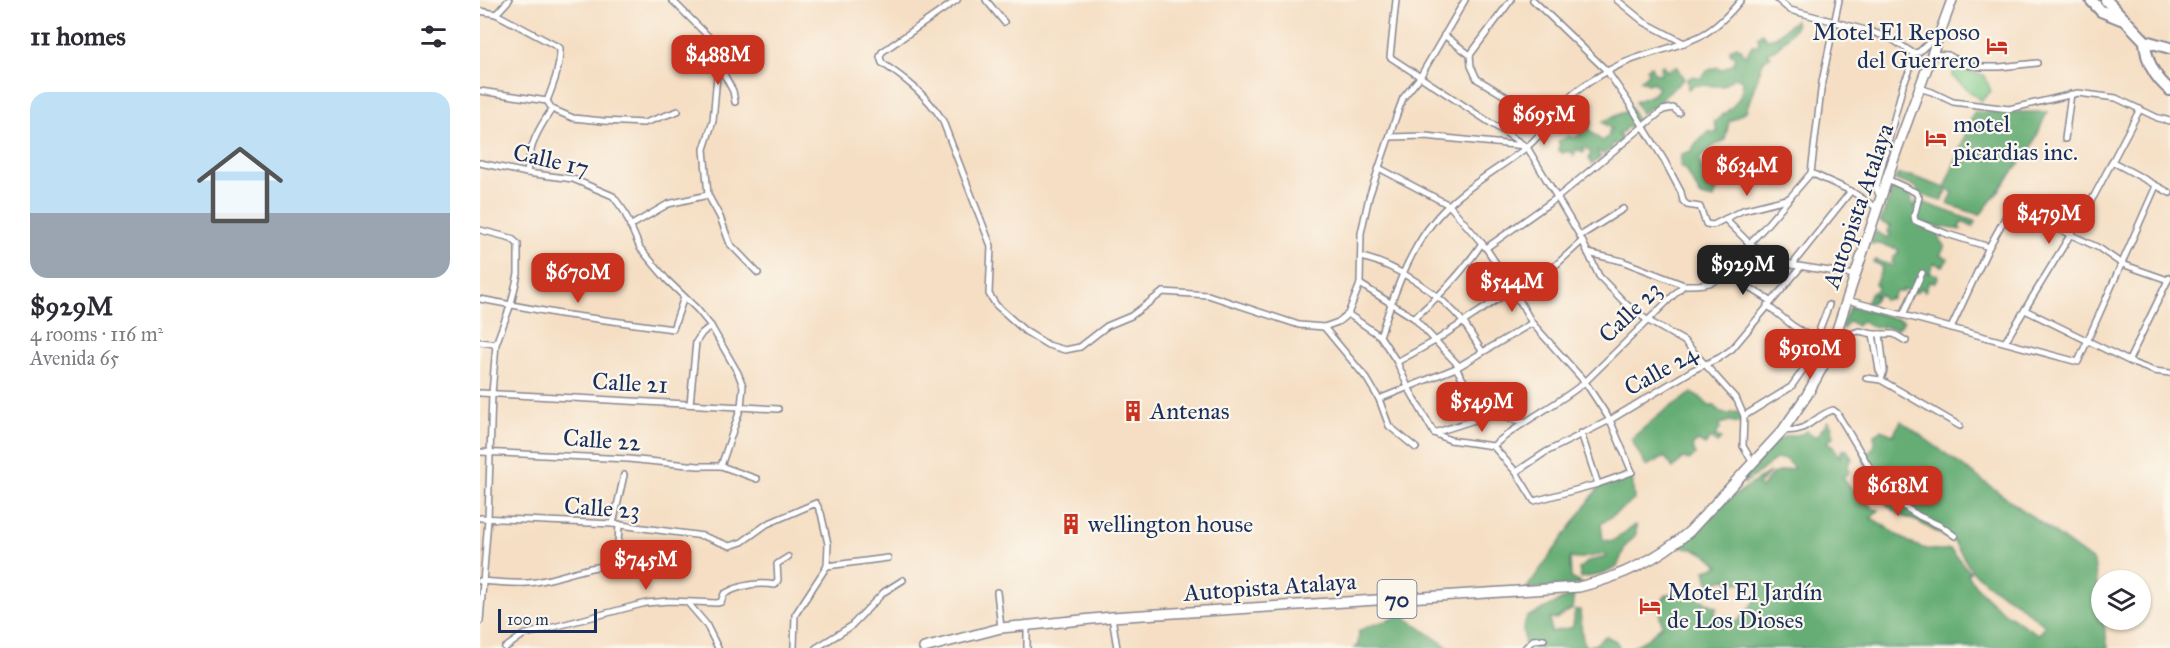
<!DOCTYPE html>
<html lang="en">
<head>
<meta charset="utf-8">
<style>
	body { margin:0; font-family:"IM FELL Great Primer",serif; background:#f2f2f3; color:#2b2b33; height:100vh; display:flex; flex-direction:column; font-size:22px; white-space:nowrap }
	* { box-sizing:border-box; margin:0 }
	p { font-size:20px; color:#7c7c81 }
	.icon { flex:none; width:33px; height:33px; fill:none; stroke:currentColor; stroke-width:2; stroke-linecap:round; stroke-linejoin:round }
	.map { position:relative; flex:1; overflow:hidden }
	.details { display:flex; flex-direction:column; background:#fff; width:480px }
	.details>* { flex:none }
	.buttons { position:absolute; left:1611px; top:570px; display:grid; gap:12px }
	.buttons a { display:grid; place-items:center; width:60px; height:60px; border-radius:50%; background:#fff; box-shadow:0 2px 4px #0004; font-size:30px }
	.scale { position:absolute; left:18px; bottom:15px; width:99px; box-sizing:border-box; padding-left:6px; border:3px solid #1b2f5e; border-top:0; font-size:16px; line-height:21px; white-space:nowrap; color:#1b2f5e; -webkit-text-stroke:4px #fbf7ec; paint-order:stroke }
	.price { position:absolute; translate:-50% -51px; padding:0 14px; border-radius:12px; background:#c8321e; color:#fff; font-size:20px; line-height:39px; filter:drop-shadow(0 2px 3px #0008) }
	.price::after { content:''; position:absolute; left:50%; top:36px; width:18px; height:14px; margin-left:-9px; background:inherit; clip-path:polygon(0 0,100% 0,50% 100%) }
	.price.current { background:#222; color:#fff }
	ul { padding:0; list-style:none }
	li { display:grid; align-content:center; gap:12px; height:318px; padding:0 30px }
	li span { display:grid; place-items:center; height:186px; border-radius:18px; color:#555 }
	li>.icon { margin-inline-start:auto }
	span .icon { width:108px; height:108px; fill:#fffc; stroke-width:1 }
	li b { font-size:26px }
	h2 { display:flex; justify-content:space-between; align-items:center; height:72px; padding:0 30px; font-size:26px }
	main { display:flex; flex:1; min-height:0 }
	.map>svg:first-child { display:block }
</style>
</head>
<body>
<main>
<section class="details">
<h2>11 homes<svg class="icon" aria-label="filters" viewBox="0 0 24 24"><path d="M4 7h16M4 17h16"/><circle cx="9" cy="7" r="2"/><circle cx="15" cy="17" r="2"/></svg></h2>
<ul>
<li><span style="background:linear-gradient(#bfe0f5 65%,#9aa5b1 0)"><svg class="icon" aria-label="home" viewBox="0 0 24 24"><path d="M3 11l9-7 9 7M6 9v11h12V9"/></svg></span><div><b>$929M</b><p>4 rooms · 116 m²</p><p>Avenida 65</p></div></li>
</ul>
</section>
<div class="map">
<svg width="1690" height="648" viewBox="0 0 1690 648">
	<rect width="100%" height="100%" fill="#fbf7ec"/>
	<filter id="ink" filterUnits="userSpaceOnUse"><feTurbulence type="fractalNoise" baseFrequency=".0167" numOctaves="2"/><feDisplacementMap in="SourceGraphic" scale="12" xChannelSelector="R" yChannelSelector="G"/><feConvolveMatrix kernelMatrix="1 2 1 2 8 2 1 2 1" color-interpolation-filters="sRGB"/></filter>
	<filter id="wash" filterUnits="userSpaceOnUse"><feTurbulence type="fractalNoise" baseFrequency=".008" numOctaves="4" result="noise"/><feDisplacementMap in="SourceGraphic" scale="24" xChannelSelector="R" yChannelSelector="G"/><feGaussianBlur stdDeviation="1.35" result="paint"/><feColorMatrix in="noise" values="0 0 0 0 0 0 0 0 0 0 0 0 0 0 0 0 0 1.4 0 .05"/><feComposite in="paint" operator="in"/></filter>
	<g filter="url(#wash)">
		<rect width="100%" height="100%" fill="#f5dec3"/>
		<path fill="#7ec987" stroke="#4c7c72" stroke-width="1.5" d="M1475,69l29,6 7,16 -10,10 -29,-25z"/>
		<g fill="#66ad74" stroke="#406e69" stroke-width="1.5">
			<path d="M1315,20l1,6c-7,8 -17,25 -29,26l4,3 -8,7 -17,49 -17,11 -4,18 -13,7 -13,12c3,11 7,23 20,25l-5,15 -13,-3 -16,-27 -5,-3 1,-12 10,-3 5,-8 12,-11h10l-4,-10c17,-14 28,-19 29,-42l-8,-3 -12,9 -28,-1 -7,4 -1,-10 7,-3 6,3 7,-8 9,-4 5,3 13,-6 1,-8 -5,-3v-4l7,-3 9,10 6,-11h7l-1,-8 4,-4 4,6 10,-2z"/>
			<path d="M1183,65l3,6 10,-5 8,13 -19,16 -11,15 -5,-3 -7,8 -7,-13 17,-7 6,-6 -5,-7 -5,2 -8,-4 8,-6 -1,-6 4,-2 3,7 7,1 -1,-7z"/>
			<path d="M1150,106l9,17 -4,6 -9,-2 -3,5 -2,-1 -2,4 4,5 -7,5 -3,-3 -1,6 -8,6 -6,-3v3l3,3 -9,7 -3,-5 2,-6 -6,-6 -3,1 3,3 -2,2 -7,-4 -2,7 -4,-5 -8,2 -4,-3 2,-6 -2,-2 1,-1 10,-5 6,2 7,-6 -9,-7 6,-3 3,-5 3,4 2,-4 5,4 -3,9 13,11 8,-6 -2,-2 3,-4 -9,-7 22,-10z"/>
			<path d="M1494,112h73l-15,35 -52,68 -33,-11 6,-11 -5,-4 -7,12 -22,-7 -3,-7 -21,-7 2,-5 14,1 34,12z"/>
			<path d="M1414,187l16,7 4,15 3,-9 59,22 -3,5 -11,-5 -3,6 3,2 -35,-5 12,7 1,9 5,5 -5,9 8,4 -5,7 -9,-3 -6,11 2,-2 5,3 2,-1 1,4 -4,5 -4,-2 -5,10 -4,-3 -6,5 -12,-4 -1,3h-7l-3,6 -8,2 -3,-5h-8l4,2 -7,7 -4,-1 5,-11 6,-1 1,-5 -3,-2 7,-15v-3l-9,-4 2,-2 18,6 2,-2 -3,-2 2,-6 4,-2v-5l-19,-5h-8l4,-13 12,7 4,-4 -4,-2 4,-6 -11,-4z"/>
			<path d="M1371,306l53,15 -7,8c-13,-3 -24,0 -36,-8l-4,5 -8,-5 -6,8 -2,-4z"/>
			<path d="M1212,393l8,4 9,9h6l5,7 8,1 9,-2 5,5v7l-12,-3 -11,3 1,5 -5,6 6,4 -4,4 -6,-5 -6,7 -7,-4 -6,5 4,8 -7,6 -6,-2 -10,10 -8,-11 -19,9 -15,-27 33,-28z"/>
			<path d="M1348,421l3,4 3,11 -7,6 6,4 7,11 2,-7h5l5,9 -4,5 1,8 -6,6 5,7 26,24 5,1 -8,8c28,15 44,37 79,31l20,23 -2,3c17,27 44,43 70,59l4,-3 2,-6 -27,-22 -24,-15 -21,-17 -18,-29 -35,-20 -17,-6 -14,-10 -17,-23 -8,-26 1,-6 6,1 4,-5v-13l7,-4 12,5 8,-14 193,141 8,58h1l5,28h-477l18,-10 13,-13 -4,-18 8,-12 21,-5 10,8 20,9 -3,6 12,10 11,-1c9,-12 25,-21 20,-38l-10,-2 -17,2 -3,-6 -9,4 -10,1 -3,-13 14,-4c-12,-14 -24,-18 -42,-20l44,-42 49,-32 -12,13 3,3 11,-14 22,-6 -9,-9h-9l-32,25 -1,-4c7,-7 31,-38 36,-41 9,-5 19,-2 28,-8l9,6z"/>
			<path d="M1152,475l2,25 -33,24 2,16 9,1 24,-16v9l-11,13 -8,20 -14,7 -22,4 -2,-9 10,-8 17,-4 -2,-3 -27,5 -7,-1 1,20 12,6 -57,5 74,-103z"/>
			<path d="M1094,594l-2,15 -16,10h-6l1,13 22,-5 2,-17h5l2,25 3,12 9,-2 12,-9 10,5 4,7h-95l-2,-21 4,-10c17,-7 30,-16 47,-23z"/>
			<path d="M922,615l47,33h-95l4,-3 1,-14c13,-8 28,-9 43,-16z"/>
		</g>
	</g>
	<g filter="url(#ink)">
		<g fill="none" stroke-linecap="round" stroke-linejoin="round">
			<defs>
				<g id="street">
					<path d="M192,0l39,39 4,12 3,13 -5,57 -9,28 4,46 12,22 10,27 28,29"/>
					<path d="M477,0l-75,52 -2,5 2,6c24,16 44,32 60,56l49,127 -2,48 7,11 29,26 23,14 17,5 15,-3 27,-21 24,-10 32,-24 45,3 91,30 25,2 14,-5 10,-8 12,-30 1,-51 8,-36 27,-80 7,-19 17,-21 45,-77"/>
					<path d="M506,0l18,22"/>
					<path d="M916,0l-6,57 137,90 53,89 19,40 28,29 20,15 37,21 53,59 7,16 -1,30 10,17"/>
					<path d="M1053,0l74,71 22,32 35,57 17,32 2,9 4,4 13,2 6,17 7,1 30,-15 47,-12"/>
					<path d="M1137,0l27,22 40,21"/>
					<path d="M1298,0l12,10 83,22 20,8 20,13 6,-1 18,-17"/>
					<path d="M0,11l16,3 64,34c0,20 -6,35 -13,53"/>
					<path d="M16,14l13,-14"/>
					<path d="M964,35l26,20 1,11 6,13 73,44"/>
					<path d="M1451,54l17,1 19,10 16,2h17l37,-4"/>
					<path d="M990,55l41,-55"/>
					<path d="M239,65l14,26 2,11"/>
					<path d="M1439,88l13,4 21,10 56,7 69,-16 38,5 42,20 12,3"/>
					<path d="M0,91l67,10 5,8 21,9 30,3 41,2 34,-12"/>
					<path d="M910,137l35,-1 100,10"/>
					<path d="M1585,139l6,-45"/>
					<path d="M1633,162l57,31"/>
					<path d="M0,163l47,10 46,6 40,17 11,15 16,37 27,32 30,29 14,17 27,47 5,13 -2,21 -20,59"/>
					<path d="M47,173c3,-28 9,-41 25,-64"/>
					<path d="M1331,173l40,18 26,17"/>
					<path d="M1407,179l28,13 4,5 -5,19 1,5 32,13 42,13"/>
					<path d="M1400,197l-4,-9 27,-103 6,-13 4,-19"/>
					<path d="M1245,219l25,25 42,21 63,10"/>
					<path d="M150,226l38,-22 40,-9"/>
					<path d="M0,230l31,8 7,6v30l-7,30 -15,40 -4,50 -4,125 -8,102"/>
					<path d="M1100,236l43,-27"/>
					<path d="M1006,248l72,-51 105,-87 10,-2 6,5"/>
					<path d="M1108,253l34,8 62,24"/>
					<path d="M882,257c36,9 79,37 102,66 6,9 12,19 18,28"/>
					<path d="M1312,265l59,-74"/>
					<path d="M1246,273l45,28"/>
					<path d="M880,284l54,34 45,48"/>
					<path d="M0,299l80,15 113,15 11,-32"/>
					<path d="M1038,300l64,-59"/>
					<path d="M1367,300l231,62 78,-176"/>
					<path d="M1287,305l26,21 23,14"/>
					<path d="M1545,310l110,54 19,7 16,2"/>
					<path d="M868,314l32,22 17,26 11,25 26,46 16,7 43,6 23,26 18,29 64,-17 34,-12 -22,-52 -25,-38 -53,-59 -19,-34 -27,-41 -37,-43 -70,-37"/>
					<path d="M1423,315l19,-42"/>
					<path d="M934,318c26,-22 49,-46 68,-75"/>
					<path d="M844,327l43,52 12,20 10,27 27,22"/>
					<path d="M1471,328l38,-81 21,-38 5,-1 84,40 23,16 46,16"/>
					<path d="M1393,334l6,36 3,5"/>
					<path d="M1400,334l4,36 -3,10"/>
					<path d="M900,336c15,-45 33,-99 70,-132 23,-22 52,-37 77,-57 17,-14 27,-33 42,-49 9,-10 25,-19 37,-26 31,-19 67,-21 98,-38 14,-8 27,-22 37,-34"/>
					<path d="M0,342l16,2"/>
					<path d="M1525,342l89,-146 46,-87"/>
					<path d="M1353,345l17,-11 9,-3 14,3h21l12,7"/>
					<path d="M1649,360l40,-82"/>
					<path d="M917,362l38,-21 78,-52"/>
					<path d="M976,368l11,18"/>
					<path d="M1386,378l15,2 79,46"/>
					<path d="M0,393l298,16"/>
					<path d="M899,399l77,-31 76,-45"/>
					<path d="M210,404l6,-62 6,-9 9,-7"/>
					<path d="M1264,416l47,-29 14,-20 24,-62"/>
					<path d="M1303,430c24,4 30,-14 50,-20l4,3 41,68 14,18 27,17 22,10 14,10"/>
					<path d="M954,433l47,-15 16,-3 27,7"/>
					<path d="M1101,433l17,51"/>
					<path d="M1013,446c28,-25 63,-40 92,-64l99,-97c26,1 36,-2 50,-25l29,-31 48,-56 11,-91 17,-82"/>
					<path d="M0,452l148,7 70,7h23l36,13"/>
					<path d="M1036,472l30,-20 64,-32 83,-50 26,-12 13,-9 68,-81"/>
					<path d="M0,518l133,6 90,12 27,10 12,-4 25,-18 49,-21 5,10 7,31 -1,22 -32,49 -1,33"/>
					<path d="M133,524l11,-49"/>
					<path d="M137,565l2,-41"/>
					<path d="M347,566l61,-8"/>
					<path d="M0,581c15,1 32,3 47,2 33,-2 67,-24 101,-15"/>
					<path d="M517,592l4,36"/>
					<path d="M208,603l18,21 12,24"/>
					<path d="M632,617l5,31"/>
					<path d="M547,625v23"/>
					<path d="M25,648l18,-13 123,-32 23,-2 48,2 4,-1 3,-8c16,-9 33,-12 51,-9l3,-5 -1,-16 11,-7"/>
					<path d="M336,648l34,-21 34,-35 19,-12"/>
					<path d="M1045,648l8,-8 11,-1"/>
				</g>
				<path id="primary" d="M444,648l77,-20 111,-11 467,-30c42,-10 79,-28 111,-56l93,-101 24,-35 16,-29 9,-21 64,-193 56,-152"/>
				<g id="highway">
					<path d="M1611,0l10,11 20,8"/>
					<path d="M1626,0l39,41 25,7"/>
					<path d="M1665,41c1,20 9,36 25,49"/>
				</g>
			</defs>
			<use href="#street" stroke="#888690" stroke-width="8"/>
			<use href="#primary" stroke="#888690" stroke-width="12"/>
			<use href="#highway" stroke="#888690" stroke-width="14"/>
			<use href="#street" stroke="#fff" stroke-width="5"/>
			<use href="#primary" stroke="#fff" stroke-width="9"/>
			<use href="#highway" stroke="#fff" stroke-width="10"/>
		</g>
	</g>
	<defs>
		<symbol id="hotel-bare" viewBox="-9 -9 18 18"><path d="M-6-4.5h1.5V1H6V5H4.5V3h-9V5H-6ZM-4 0a1.8 1.8 0 1 1 3.6 0ZM.5 0V-2.5h3Q6-2.5 6 0Z" fill="#c8321e" stroke="#fbf7ec" stroke-width="2.5" paint-order="stroke"/></symbol>
		<symbol id="building-bare" viewBox="-9 -9 18 18"><path d="M-4-6H4V6H1V3H-1V6H-4ZM-2.5-4.3h1.7v1.8h-1.7ZM.8-4.3h1.7v1.8H.8ZM-2.5-1h1.7V.8h-1.7ZM.8-1h1.7V.8H.8Z" fill="#c8321e" stroke="#fbf7ec" stroke-width="2.5" paint-order="stroke"/></symbol>
	</defs>
	<g fill-rule="evenodd">
		<use href="#hotel-bare" x="1502" y="31" width="30" height="30"/>
		<use href="#hotel-bare" x="1441" y="123" width="30" height="30"/>
		<use href="#building-bare" x="638" y="396" width="30" height="30"/>
		<use href="#building-bare" x="576" y="509" width="30" height="30"/>
		<use href="#hotel-bare" x="1155" y="591" width="30" height="30"/>
	</g>
	<g text-anchor="middle" stroke-width="4.5" stroke-linejoin="round" paint-order="stroke">
		<rect fill="#fbf7ec" stroke="#5e6b89" stroke-width="1.5" x="897.5" y="580" width="39" height="38" rx="4.5"/>
		<g font-size="22" font-weight="bold" fill="#1b2f5e">
			<text x="917" y="607">70</text>
		</g>
		<g font-size="24" fill="#1b2f5e" stroke="#fbf7ec" text-anchor="start">
			<text x="1500" y="40" text-anchor="end">Motel El Reposo<tspan x="1500" dy="28">del Guerrero</tspan></text>
			<text x="1473" y="132">motel<tspan x="1473" dy="28">picardias inc.</tspan></text>
			<text x="670" y="419">Antenas</text>
			<text x="608" y="532">wellington house</text>
			<text x="1187" y="600">Motel El Jardín<tspan x="1187" dy="28">de Los Dioses</tspan></text>
		</g>
		<g font-size="24" fill="#1b2f5e" stroke="#fbf7ec">
			<text transform="translate(71 160) rotate(13)" y="8">Calle 17</text>
			<text transform="translate(1378 206) rotate(-71)" y="8">Autopista Atalaya</text>
			<text transform="translate(1150 312) rotate(-44)" y="8">Calle 23</text>
			<text transform="translate(1181 370) rotate(-29)" y="8">Calle 24</text>
			<text transform="translate(150 383) rotate(3)" y="8">Calle 21</text>
			<text transform="translate(122 440) rotate(4)" y="8">Calle 22</text>
			<text transform="translate(122 508) rotate(4)" y="8">Calle 23</text>
			<text transform="translate(790 587) rotate(-4)" y="8">Autopista Atalaya</text>
		</g>
	</g>
</svg>
<div class="buttons">
<a><svg class="icon" aria-label="layers" viewBox="0 0 24 24"><path d="M12 4l9 5-9 5-9-5zM3 14l9 5 9-5"/></svg></a>
</div>
<div class="scale">100 m</div>
<b class="price" style="left:238px;top:86px">$488M</b>
<b class="price" style="left:1064px;top:146px">$695M</b>
<b class="price" style="left:1267px;top:197px">$634M</b>
<b class="price" style="left:1569px;top:245px">$479M</b>
<b class="price current" style="left:1263px;top:296px">$929M</b>
<b class="price" style="left:98px;top:304px">$670M</b>
<b class="price" style="left:1032px;top:313px">$544M</b>
<b class="price" style="left:1330px;top:380px">$910M</b>
<b class="price" style="left:1002px;top:433px">$549M</b>
<b class="price" style="left:1418px;top:517px">$618M</b>
<b class="price" style="left:166px;top:591px">$745M</b>
</div>
</main>
</body>
</html>
